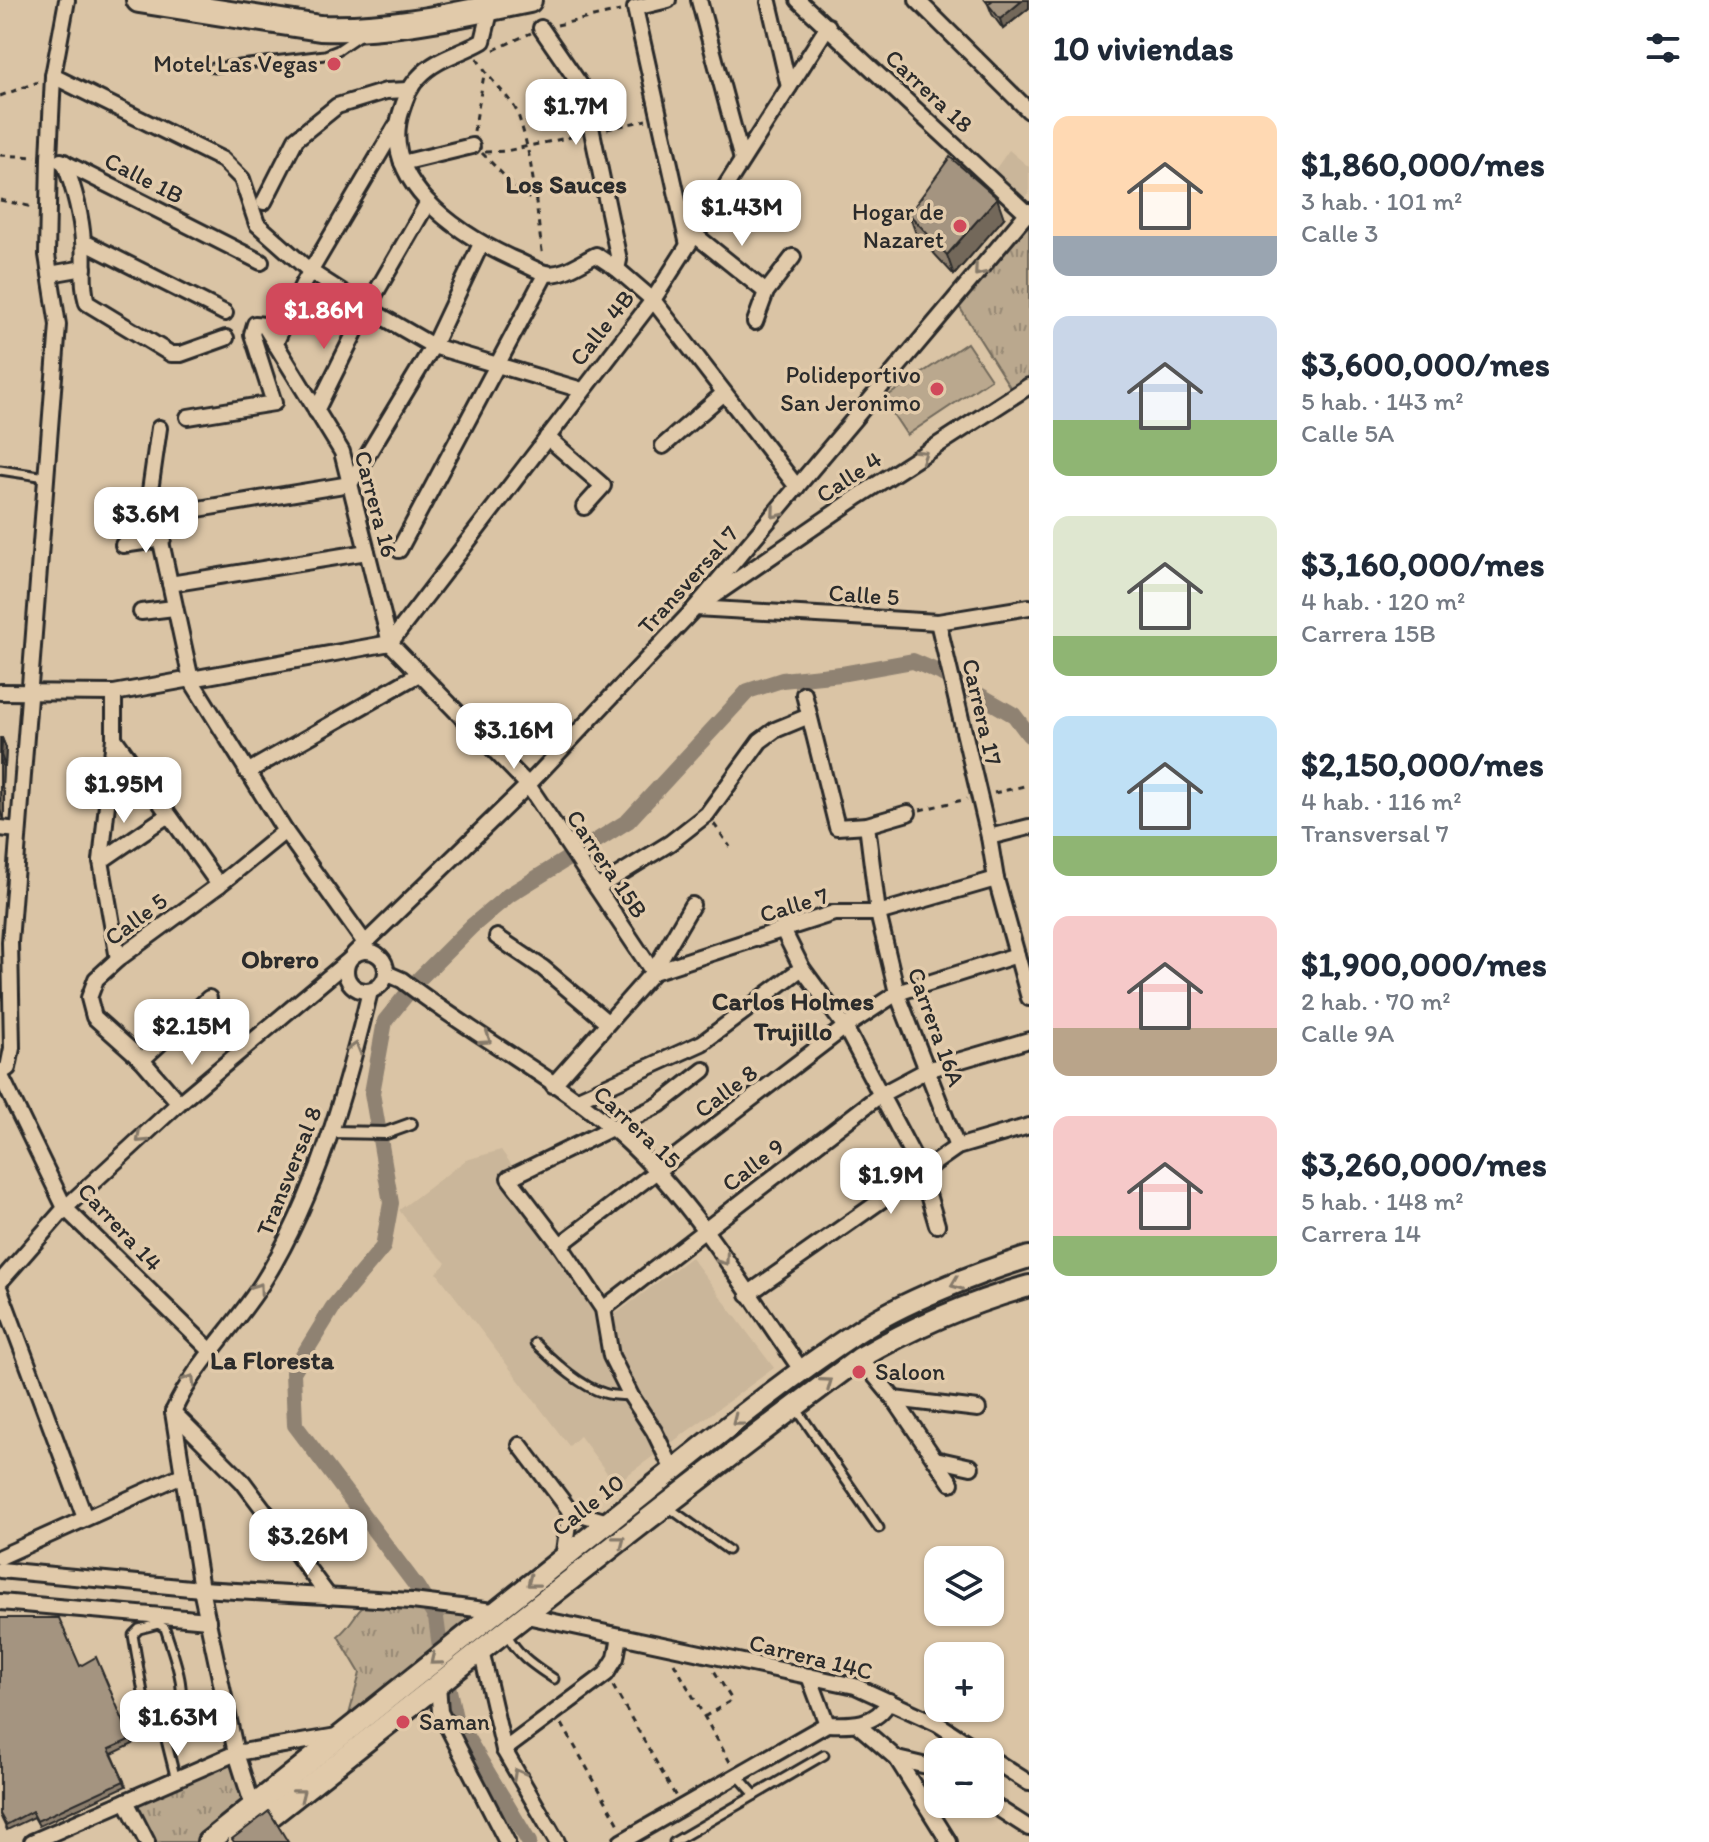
<!DOCTYPE html>
<html lang="es">
<head>
<meta charset="utf-8">
<style>
	body { margin:0; font-family:Itim,sans-serif; background:#f6f6f7; color:#1f2937; height:100vh; display:flex; flex-direction:column; font-size:30px; white-space:nowrap }
	* { box-sizing:border-box; margin:0 }
	p { font-size:26px; color:#747a83 }
	.icon { flex:none; width:44px; height:44px; fill:none; stroke:currentColor; stroke-width:2; stroke-linecap:round; stroke-linejoin:round }
	.map { position:relative; flex:1; overflow:hidden }
	.panel { display:flex; flex-direction:column; background:#fff; width:680px }
	.panel>* { flex:none }
	.buttons { position:absolute; left:924px; top:1546px; display:grid; gap:16px }
	.buttons a { display:grid; place-items:center; width:80px; height:80px; border-radius:16px; background:#fff; box-shadow:0 2px 6px #0004; font-size:40px }
	.price { position:absolute; translate:-50% -68px; padding:0 18px; border-radius:16px; background:#fff; color:#222; font-size:26px; line-height:52px; filter:drop-shadow(0 2px 4px #0008) }
	.price::after { content:''; position:absolute; left:50%; top:48px; width:24px; height:18px; margin-left:-12px; background:inherit; clip-path:polygon(0 0,100% 0,50% 100%) }
	.price.selected { background:#d1495b; color:#fff }
	ul { padding:0; list-style:none }
	li { display:flex; align-items:center; gap:24px; height:200px; padding:0 24px }
	li span { display:grid; place-items:center; flex:none; width:224px; height:160px; border-radius:16px; color:#555 }
	li>.icon { margin-inline-start:auto }
	span .icon { width:96px; height:96px; fill:#fffc; stroke-width:1 }
	li b { font-size:34px }
	h2 { display:flex; justify-content:space-between; align-items:center; height:96px; padding:0 24px; font-size:34px }
	main { display:flex; flex:1; min-height:0 }
	.map>svg:first-child { display:block }
</style>
</head>
<body>
<main>
<div class="map">
<svg width="1029" height="1842" viewBox="0 0 1029 1842">
	<defs>
		<pattern id="park-tufts" width="24" height="20" patternUnits="userSpaceOnUse" patternTransform="scale(2)"><rect width="24" height="20" fill="#baa88e"/><path d="M3 7l-1-3M5 7V3M7 7l1-3M15 17l-1-3M17 17v-4M19 17l1-3" fill="none" stroke="#978974"/></pattern>
	</defs>
	<rect width="100%" height="100%" fill="#dac4a5"/>
	<filter id="ink" filterUnits="userSpaceOnUse"><feTurbulence type="fractalNoise" baseFrequency=".0125" numOctaves="2"/><feDisplacementMap in="SourceGraphic" scale="16" xChannelSelector="R" yChannelSelector="G"/><feConvolveMatrix kernelMatrix="1 2 1 2 8 2 1 2 1" color-interpolation-filters="sRGB"/></filter>
	<g filter="url(#ink)">
		<g fill="#cab69a">
			<path d="M1009,150l20,17v26l-10,11 -29,-27z"/>
			<path d="M501,1150l116,163 74,-56 83,111 -159,116 -35,-48 -11,10 -132,-173 9,-10 -28,-28 -19,-25 67,-50z"/>
		</g>
		<g fill="url(#park-tufts)" stroke="#726a5c" stroke-width="2">
			<path d="M1029,215v171l-14,9 -60,-95z"/>
			<path d="M407,1605l80,9 -141,112 14,-53 -22,-37c13,-10 16,-22 26,-30z"/>
			<path d="M231,1764l13,42 -45,36h-46l-19,-38z"/>
		</g>
		<path fill="#baa88e" stroke="#726a5c" stroke-width="2" d="M967,343l24,36 -84,56 -24,-36z"/>
		<g fill="none" stroke-linecap="round" stroke-linejoin="round">
			<g stroke="#8f8272" stroke-width="16">
				<path d="M440,1647l-4,-29 -19,-31 -122,-162 -2,-53 40,-65 50,-60 8,-44 -19,-110 13,-72 34,-42 53,-53 37,-31 119,-74 120,-130 34,-11 59,-6 72,-13 28,12 73,42 15,20"/>
				<path d="M447,1681l8,37 74,124"/>
			</g>
			<defs>
				<g id="service">
					<path d="M213,68l112,-13 13,-5 22,-15"/>
					<path d="M0,470l46,7"/>
					<path d="M535,1343c18,17 45,44 69,50 8,3 18,2 27,3"/>
					<path d="M796,1408l83,120"/>
					<path d="M668,1507l60,43"/>
					<path d="M158,1624l7,4c9,29 25,65 11,93l-23,3 -7,-14 -13,-75 6,-6z"/>
					<path d="M507,1634c10,21 28,32 47,45"/>
					<path d="M162,1724l14,56"/>
					<path d="M738,1776l17,19"/>
					<path d="M674,1842l150,-87"/>
				</g>
				<path id="pedestrian" d="M331,1132l55,1 25,-9"/>
				<g id="minor">
					<path d="M668,0l-33,8 53,237"/>
					<path d="M699,0l43,160"/>
					<path d="M798,0l231,215"/>
					<path d="M917,0l112,111"/>
					<path d="M769,2l20,85"/>
					<path d="M491,8l-8,33c-22,13 -47,17 -64,36 -9,9 -13,20 -17,32 -25,71 55,124 109,149 11,4 23,12 34,15 17,4 36,-11 51,-18l21,14 36,31 144,187"/>
					<path d="M541,28l42,61 36,171 -2,9"/>
					<path d="M53,76l170,84 19,19 15,45 54,48 56,36 66,38 149,44"/>
					<path d="M61,161l200,101"/>
					<path d="M64,162c10,26 17,50 19,79 2,21 -2,42 4,62l84,51h10l45,-16"/>
					<path d="M402,163l70,-17"/>
					<path d="M264,202l32,-63 41,-33 49,-15 23,-1"/>
					<path d="M695,235l71,57"/>
					<path d="M84,242l141,71"/>
					<path d="M50,274l34,-6"/>
					<path d="M755,322l11,-30 27,-35"/>
					<path d="M275,344l28,-60 93,-158"/>
					<path d="M316,411l51,-103 61,-106"/>
					<path d="M188,417l86,-14 -22,-69 3,-10 9,1 78,127 48,191 138,142 125,187 181,-59h44l118,-34"/>
					<path d="M159,428l-9,63 41,189 94,151 80,112"/>
					<path d="M547,437l56,49 -19,21"/>
					<path d="M663,446l61,-53"/>
					<path d="M350,484l83,-138 48,-102"/>
					<path d="M192,510l158,-26"/>
					<path d="M123,545l40,-6"/>
					<path d="M399,550l147,-277"/>
					<path d="M170,584l197,-32"/>
					<path d="M712,597l147,-101 170,-110"/>
					<path d="M695,608l243,14 91,-15"/>
					<path d="M141,612l33,-4"/>
					<path d="M938,622l51,215 7,42 33,119"/>
					<path d="M390,643l263,-343 175,-274"/>
					<path d="M0,692l114,1 276,-50"/>
					<path d="M114,693v45l-13,123 17,98"/>
					<path d="M804,694l33,133 30,-2 41,-12"/>
					<path d="M114,738l105,147"/>
					<path d="M247,772l172,-98"/>
					<path d="M867,825l11,88 19,80 60,154"/>
					<path d="M0,828l18,2"/>
					<path d="M989,837l40,-10"/>
					<path d="M101,861l67,-46"/>
					<path d="M597,888l73,-45 37,-29 53,-73 15,-11 34,-14"/>
					<path d="M783,930l19,38 43,59 76,144 16,54"/>
					<path d="M497,937l46,31 64,54"/>
					<circle cx="366" cy="971" r="20"/>
					<path d="M354,954l174,-169 167,-177 334,-397"/>
					<path d="M386,973l16,7c67,52 144,92 209,147 78,66 132,160 191,244"/>
					<path d="M142,1060l67,-62"/>
					<path d="M0,1073l8,-5 4,-20 -2,-106 48,-617 -11,-70 2,-97 4,-82 14,-76"/>
					<path d="M0,1074l65,134 145,142"/>
					<path d="M553,1085l100,-113 39,-67"/>
					<path d="M576,1100l126,-57 100,-75"/>
					<path d="M179,1103l-37,-43 -48,-43 -5,-19 7,-19 22,-20 101,-74 66,-54"/>
					<path d="M560,1245l285,-218 52,-34 120,-38"/>
					<path d="M0,1282l65,-74 114,-105 170,-143"/>
					<path d="M0,1290l85,228"/>
					<path d="M748,1294l209,-147 72,-21"/>
					<path d="M603,1309l277,-214 47,-25 102,-30"/>
					<path d="M860,1358l34,41 57,84"/>
					<path d="M894,1399l84,10"/>
					<path d="M173,1412c23,-50 61,-84 90,-130 53,-84 84,-195 107,-291"/>
					<path d="M173,1412l28,177 35,164 19,60"/>
					<path d="M173,1412l70,70 86,115"/>
					<path d="M520,1445l50,66 38,11"/>
					<path d="M935,1459l36,8"/>
					<path d="M673,1470l-19,-39 -23,-35 -20,-40 -8,-47 -43,-64 -51,-67 150,-73 45,-35"/>
					<path d="M0,1557l182,-82"/>
					<path d="M563,1558l7,-47"/>
					<path d="M0,1570l201,19 211,12 89,11"/>
					<path d="M0,1602l208,18"/>
					<path d="M522,1615l333,71 83,38 43,28"/>
					<path d="M481,1650l23,100 53,92"/>
					<path d="M809,1676l18,48"/>
					<path d="M438,1684l2,28 67,130"/>
					<path d="M827,1724c24,1 49,2 62,-23"/>
					<path d="M859,1726l38,33 52,83"/>
					<path d="M504,1750l102,-76 10,-16 4,-22"/>
					<path d="M990,1758l39,25"/>
					<path d="M897,1759l34,8 7,4"/>
					<path d="M126,1801l21,41"/>
					<path d="M990,1803l39,25"/>
					<path d="M32,1842l204,-89 101,-17"/>
					<path d="M621,1842l206,-118"/>
				</g>
				<g id="secondary">
					<path d="M208,1842c133,-106 265,-213 398,-318 83,-65 163,-134 251,-192 45,-30 120,-59 172,-75"/>
					<path d="M238,1842c207,-162 411,-328 622,-484 54,-32 109,-55 169,-72"/>
				</g>
				<path id="trunk" d="M139,0l181,28c71,3 140,-14 209,-28"/>
			</defs>
			<use href="#service" stroke="#2b2b2b" stroke-width="13"/>
			<use href="#pedestrian" stroke="#2b2b2b" stroke-width="16"/>
			<use href="#minor" stroke="#2b2b2b" stroke-width="20"/>
			<use href="#secondary" stroke="#2b2b2b" stroke-width="26"/>
			<use href="#trunk" stroke="#2b2b2b" stroke-width="30"/>
			<g stroke="#2b2b2b" stroke-width="3" stroke-dasharray="6 6" stroke-linecap="butt">
				<path d="M557,25l63,-14"/>
				<path d="M494,50l37,-17"/>
				<path d="M477,58c10,21 33,38 40,54 17,46 19,99 26,146"/>
				<path d="M0,96l38,-14"/>
				<path d="M607,129l39,-9"/>
				<path d="M474,131l10,-56"/>
				<path d="M485,152l21,-1 74,-16"/>
				<path d="M482,153l39,40 14,9"/>
				<path d="M0,155l36,2"/>
				<path d="M0,200l33,7"/>
				<path d="M994,793l35,-8"/>
				<path d="M920,810l47,-11"/>
				<path d="M714,824l16,23"/>
				<path d="M674,1663l57,101"/>
				<path d="M613,1686l63,111"/>
				<path d="M704,1717l28,-17 -19,-31"/>
				<path d="M562,1724l59,104"/>
			</g>
			<use href="#service" stroke="#e1caaa" stroke-width="7"/>
			<use href="#pedestrian" stroke="#e1caaa" stroke-width="10"/>
			<use href="#minor" stroke="#e1caaa" stroke-width="14"/>
			<use href="#secondary" stroke="#e1caaa" stroke-width="20"/>
			<use href="#trunk" stroke="#e1caaa" stroke-width="24"/>
		</g>
		<g fill="#8d7f6e" stroke="#2b2b2b" stroke-width="2">
			<path d="M985,0h44v8l-26,21 -11,-15 -4,-10z"/>
			<path d="M909,214l95,4 -50,57 -38,-41z"/>
			<path d="M0,738h2l4,10 -1,18h-2l-1,21 2,5v28h-4z"/>
			<path d="M0,1618l80,48 51,73 2,5 -21,10 14,32 -87,40 -5,-9 -27,13 -7,-15z"/>
		</g>
		<g fill="#73685a" stroke="#2b2b2b" stroke-width="2">
			<path d="M1023,0h6v8l-26,21 -3,-10z"/>
			<path d="M997,198l7,20 -50,57 -7,-20z"/>
			<path d="M2,738l4,10 -1,18 -4,-11z"/>
			<path d="M0,758l3,9 -1,20 2,5v28l-4,-10z"/>
		</g>
		<g fill="#a49480" stroke="#2b2b2b" stroke-width="2">
			<path d="M993,0h30l-23,19 -12,-15z"/>
			<path d="M950,157l47,41 -50,57 -38,-41z"/>
			<path d="M0,738h2l-1,17h-1z"/>
			<path d="M0,1618h59l21,48 16,-9 35,82 -22,10 15,32 -87,40 -5,-10 -26,14 -6,-11z"/>
			<path d="M269,1811l19,31h-54l-2,-3z"/>
		</g>
		<defs><path id="oneway-chevron" d="M-2-3.5L2.5 0L-2 3.5" fill="none" stroke-width="1.6" stroke-linecap="round" stroke-linejoin="round" transform="scale(2)"/></defs>
		<g stroke="#867a6a">
			<use href="#oneway-chevron" transform="translate(979 271) rotate(130)"/>
			<use href="#oneway-chevron" transform="translate(922 455) rotate(-33)"/>
			<use href="#oneway-chevron" transform="translate(776 513) rotate(130)"/>
			<use href="#oneway-chevron" transform="translate(486 1039) rotate(34)"/>
			<use href="#oneway-chevron" transform="translate(355 1048) rotate(-74)"/>
			<use href="#oneway-chevron" transform="translate(141 1138) rotate(137)"/>
			<use href="#oneway-chevron" transform="translate(724 1260) rotate(55)"/>
			<use href="#oneway-chevron" transform="translate(956 1284) rotate(158)"/>
			<use href="#oneway-chevron" transform="translate(258 1288) rotate(-54)"/>
			<use href="#oneway-chevron" transform="translate(190 1380) rotate(-57)"/>
			<use href="#oneway-chevron" transform="translate(827 1383) rotate(-36)"/>
			<use href="#oneway-chevron" transform="translate(737 1421) rotate(142)"/>
			<use href="#oneway-chevron" transform="translate(620 1541) rotate(-38)"/>
			<use href="#oneway-chevron" transform="translate(532 1582) rotate(142)"/>
			<use href="#oneway-chevron" transform="translate(435 1660) rotate(141)"/>
			<use href="#oneway-chevron" transform="translate(518 1774) rotate(-119)"/>
			<use href="#oneway-chevron" transform="translate(300 1794) rotate(-38)"/>
		</g>
	</g>
	<g fill="#d1495b" stroke="#e1caaa" stroke-width="3">
		<circle cx="334" cy="64" r="8"/>
		<circle cx="960" cy="226" r="8"/>
		<circle cx="937" cy="389" r="8"/>
		<circle cx="859" cy="1372" r="8"/>
		<circle cx="403" cy="1722" r="8"/>
	</g>
	<g text-anchor="middle" stroke-width="7" stroke-linejoin="round" paint-order="stroke">
		<g font-size="24" fill="#2b2b2b" stroke="#e1caaa" text-anchor="end">
			<text x="318" y="72">Motel Las Vegas</text>
			<text x="944" y="220">Hogar de<tspan x="944" dy="28">Nazaret</tspan></text>
			<text x="921" y="383">Polideportivo<tspan x="921" dy="28">San Jeronimo</tspan></text>
			<text x="875" y="1380" text-anchor="start">Saloon</text>
			<text x="419" y="1730" text-anchor="start">Saman</text>
		</g>
		<g font-size="24" fill="#2b2b2b" stroke="#e1caaa">
			<text transform="translate(929 91) rotate(43)" y="8">Carrera 18</text>
			<text transform="translate(144 178) rotate(27)" y="8">Calle 1B</text>
			<text transform="translate(602 328) rotate(-52)" y="8">Calle 4B</text>
			<text transform="translate(849 477) rotate(-34)" y="8">Calle 4</text>
			<text transform="translate(376 504) rotate(75)" y="8">Carrera 16</text>
			<text transform="translate(688 580) rotate(-48)" y="8">Transversal 7</text>
			<text transform="translate(864 595) rotate(4)" y="8">Calle 5</text>
			<text transform="translate(982 712) rotate(77)" y="8">Carrera 17</text>
			<text transform="translate(607 864) rotate(56)" y="8">Carrera 15B</text>
			<text transform="translate(794 905) rotate(-17)" y="8">Calle 7</text>
			<text transform="translate(136 919) rotate(-37)" y="8">Calle 5</text>
			<text transform="translate(936 1027) rotate(70)" y="8">Carrera 16A</text>
			<text transform="translate(726 1091) rotate(-37)" y="8">Calle 8</text>
			<text transform="translate(637 1127) rotate(43)" y="8">Carrera 15</text>
			<text transform="translate(753 1165) rotate(-38)" y="8">Calle 9</text>
			<text transform="translate(289 1171) rotate(-68)" y="8">Transversal 8</text>
			<text transform="translate(120 1227) rotate(47)" y="8">Carrera 14</text>
			<text transform="translate(588 1505) rotate(-38)" y="8">Calle 10</text>
			<text transform="translate(811 1657) rotate(14)" y="8">Carrera 14C</text>
		</g>
		<g font-size="26" font-weight="bold" fill="#2b2b2b" stroke="#e1caaa">
			<text x="566" y="193">Los Sauces</text>
			<text x="280" y="968">Obrero</text>
			<text x="793" y="1010">Carlos Holmes<tspan x="793" dy="30">Trujillo</tspan></text>
			<text x="272" y="1369">La Floresta</text>
		</g>
	</g>
</svg>
<div class="buttons">
<a><svg class="icon" aria-label="layers" viewBox="0 0 24 24"><path d="M12 4l9 5-9 5-9-5zM3 14l9 5 9-5"/></svg></a>
<a>+</a>
<a>−</a>
</div>
<b class="price" style="left:576px;top:147px">$1.7M</b>
<b class="price" style="left:742px;top:248px">$1.43M</b>
<b class="price selected" style="left:324px;top:351px">$1.86M</b>
<b class="price" style="left:146px;top:555px">$3.6M</b>
<b class="price" style="left:514px;top:771px">$3.16M</b>
<b class="price" style="left:124px;top:825px">$1.95M</b>
<b class="price" style="left:192px;top:1067px">$2.15M</b>
<b class="price" style="left:891px;top:1216px">$1.9M</b>
<b class="price" style="left:308px;top:1577px">$3.26M</b>
<b class="price" style="left:178px;top:1758px">$1.63M</b>
</div>
<section class="panel">
<h2>10 viviendas<svg class="icon" aria-label="filters" viewBox="0 0 24 24"><path d="M4 7h16M4 17h16"/><circle cx="9" cy="7" r="2"/><circle cx="15" cy="17" r="2"/></svg></h2>
<ul>
<li><span style="background:linear-gradient(#ffd9b3 75%,#9aa5b1 0)"><svg class="icon" aria-label="home" viewBox="0 0 24 24"><path d="M3 11l9-7 9 7M6 9v11h12V9"/></svg></span><div><b>$1,860,000/mes</b><p>3 hab. · 101 m²</p><p>Calle 3</p></div></li>
<li><span style="background:linear-gradient(#c9d6e8 65%,#8fb573 0)"><svg class="icon" aria-label="home" viewBox="0 0 24 24"><path d="M3 11l9-7 9 7M6 9v11h12V9"/></svg></span><div><b>$3,600,000/mes</b><p>5 hab. · 143 m²</p><p>Calle 5A</p></div></li>
<li><span style="background:linear-gradient(#dfe7d0 75%,#8fb573 0)"><svg class="icon" aria-label="home" viewBox="0 0 24 24"><path d="M3 11l9-7 9 7M6 9v11h12V9"/></svg></span><div><b>$3,160,000/mes</b><p>4 hab. · 120 m²</p><p>Carrera 15B</p></div></li>
<li><span style="background:linear-gradient(#bfe0f5 75%,#8fb573 0)"><svg class="icon" aria-label="home" viewBox="0 0 24 24"><path d="M3 11l9-7 9 7M6 9v11h12V9"/></svg></span><div><b>$2,150,000/mes</b><p>4 hab. · 116 m²</p><p>Transversal 7</p></div></li>
<li><span style="background:linear-gradient(#f6c9c9 70%,#b9a48a 0)"><svg class="icon" aria-label="home" viewBox="0 0 24 24"><path d="M3 11l9-7 9 7M6 9v11h12V9"/></svg></span><div><b>$1,900,000/mes</b><p>2 hab. · 70 m²</p><p>Calle 9A</p></div></li>
<li><span style="background:linear-gradient(#f6c9c9 75%,#8fb573 0)"><svg class="icon" aria-label="home" viewBox="0 0 24 24"><path d="M3 11l9-7 9 7M6 9v11h12V9"/></svg></span><div><b>$3,260,000/mes</b><p>5 hab. · 148 m²</p><p>Carrera 14</p></div></li>
</ul>
</section>
</main>
</body>
</html>
